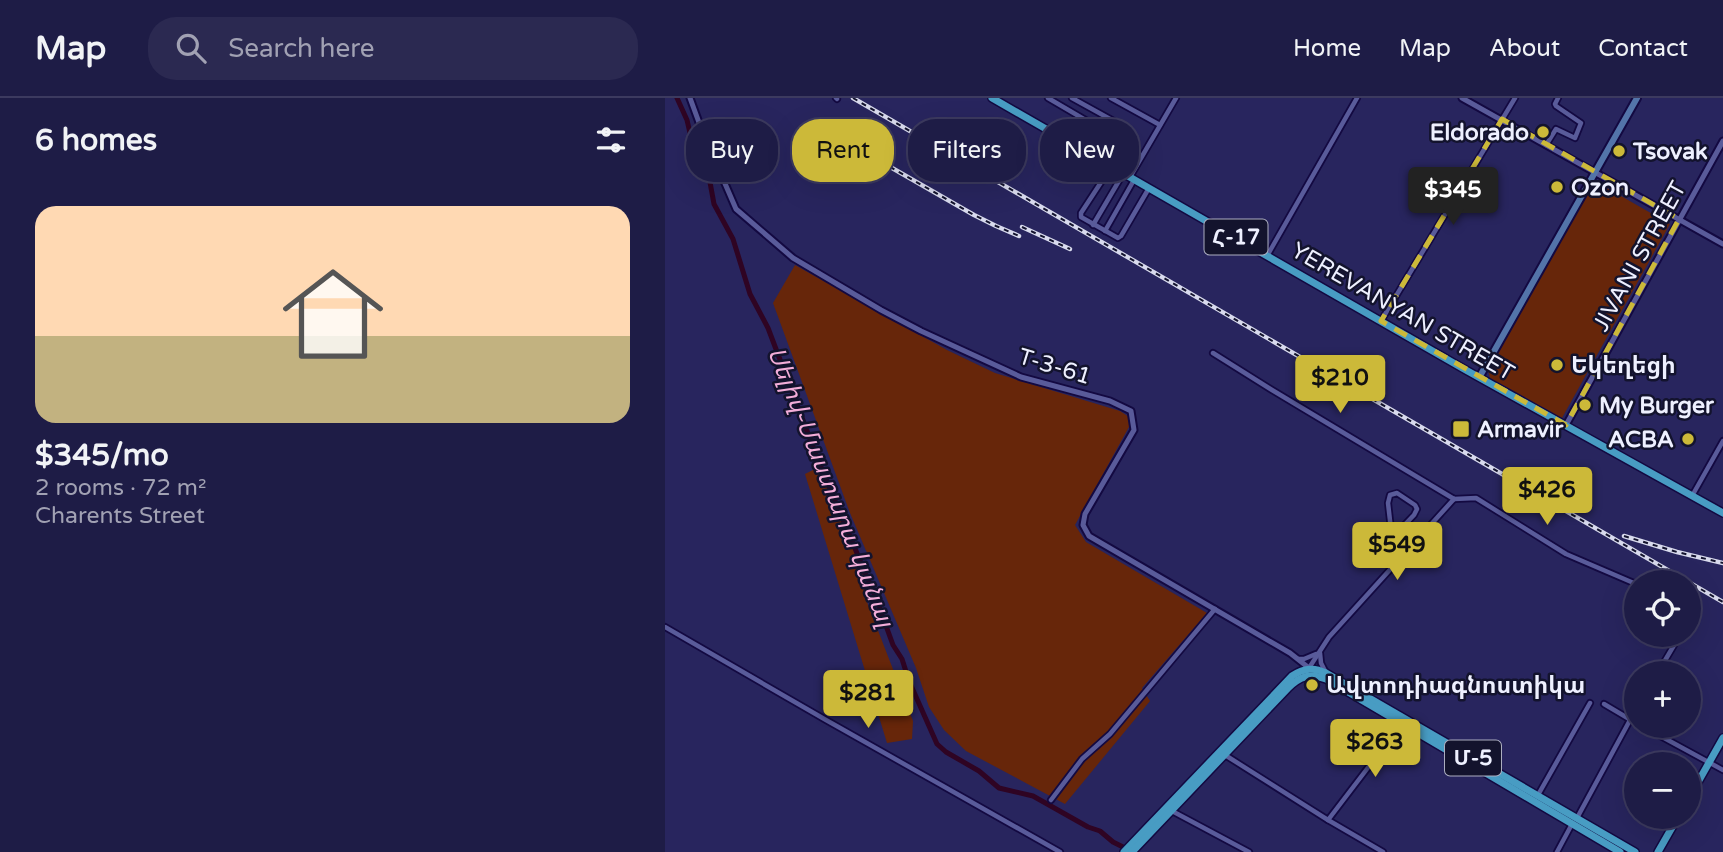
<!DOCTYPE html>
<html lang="en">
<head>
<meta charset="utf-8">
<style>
	body { margin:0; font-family:"Varela Round","Noto Sans Armenian",sans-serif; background:#2b2951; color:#f1f3f6; height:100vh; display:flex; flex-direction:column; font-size:26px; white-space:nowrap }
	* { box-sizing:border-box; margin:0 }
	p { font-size:23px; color:#a1a1b3 }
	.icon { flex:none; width:38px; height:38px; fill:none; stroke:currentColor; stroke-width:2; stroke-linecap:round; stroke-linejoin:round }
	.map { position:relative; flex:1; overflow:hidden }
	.details { display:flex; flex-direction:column; background:#1e1c46; width:665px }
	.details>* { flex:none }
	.hud { position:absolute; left:21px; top:21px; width:665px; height:63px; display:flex; gap:14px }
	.controls { position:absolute; left:959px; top:472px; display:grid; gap:14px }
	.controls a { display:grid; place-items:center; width:77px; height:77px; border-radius:50%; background:#1e1c46; box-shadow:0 7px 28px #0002,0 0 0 2px #3c3a5f; font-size:35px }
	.price { position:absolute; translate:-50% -60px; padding:0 16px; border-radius:7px; background:#ccb939; color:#111; font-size:23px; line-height:46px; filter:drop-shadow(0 2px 4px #0008) }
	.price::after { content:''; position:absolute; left:50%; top:42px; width:21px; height:16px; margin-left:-10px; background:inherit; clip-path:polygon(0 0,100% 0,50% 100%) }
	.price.active { background:#222; color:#fff }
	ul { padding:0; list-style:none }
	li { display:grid; align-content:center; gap:14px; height:371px; padding:0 35px }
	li+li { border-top:2px solid #3c3a5f }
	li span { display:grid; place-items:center; height:217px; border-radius:21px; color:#555 }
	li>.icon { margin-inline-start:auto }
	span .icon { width:126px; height:126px; fill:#fffc; stroke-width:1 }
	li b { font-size:30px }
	h2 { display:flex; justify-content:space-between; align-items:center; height:84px; padding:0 35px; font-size:30px }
	.chip { padding:0 24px; border-radius:28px; background:#1e1c46; box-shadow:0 7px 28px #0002,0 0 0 2px #3c3a5f; font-size:24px; line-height:63px }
	.chip.active { background:#ccb939; color:#111 }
	header { display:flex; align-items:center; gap:42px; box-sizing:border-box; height:98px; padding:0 35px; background:#1e1c46; border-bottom:2px solid #3c3a5f }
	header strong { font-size:33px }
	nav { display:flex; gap:38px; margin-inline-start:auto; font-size:24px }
	.search { width:490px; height:63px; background:#2b2951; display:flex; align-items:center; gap:18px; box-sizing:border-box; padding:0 24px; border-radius:28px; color:#a1a1b3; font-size:26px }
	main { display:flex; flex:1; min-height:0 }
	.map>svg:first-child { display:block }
</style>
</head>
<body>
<header>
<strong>Map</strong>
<div class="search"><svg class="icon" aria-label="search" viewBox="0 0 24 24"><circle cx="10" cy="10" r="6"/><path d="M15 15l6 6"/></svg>Search here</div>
<nav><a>Home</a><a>Map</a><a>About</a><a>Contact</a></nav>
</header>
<main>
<section class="details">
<h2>6 homes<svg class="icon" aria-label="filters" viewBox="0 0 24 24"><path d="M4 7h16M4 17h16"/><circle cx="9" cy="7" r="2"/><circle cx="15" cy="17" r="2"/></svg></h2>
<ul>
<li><span style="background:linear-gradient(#ffd9b3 60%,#c2b280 0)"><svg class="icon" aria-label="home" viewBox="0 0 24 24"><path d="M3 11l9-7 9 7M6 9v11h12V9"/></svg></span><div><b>$345/mo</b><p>2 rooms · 72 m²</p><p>Charents Street</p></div></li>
</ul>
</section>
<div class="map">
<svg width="1058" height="754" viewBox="0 0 1058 754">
	<rect width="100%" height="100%" fill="#28255e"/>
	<g fill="#67260a">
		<path d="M928,82l77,44 -108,194 -72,-40 -3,-11z"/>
		<path d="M130,167l152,85 48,23 125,38 9,6 1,8 -55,100 11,17 121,71 -65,75 8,13 -85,103 -99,-53 -22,-21 -15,-23 -13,-39 -66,-155 -77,-210z"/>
		<path d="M156,368l42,108 4,28 46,119 -1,18 -25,4 -82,-269z"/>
	</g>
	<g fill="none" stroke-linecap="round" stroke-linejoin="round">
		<path stroke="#2f0423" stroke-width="5" d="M12,0l10,22 3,13 17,33 7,38 19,35 17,55 18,34 50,132 59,141 16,44 9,14 7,22 28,63 9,8 33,19 20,17 34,8 55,31 12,4 13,11 16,8"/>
		<defs>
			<g id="minor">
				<path d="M171,0l1,1"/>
				<path d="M383,0l75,44 2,4 -10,22"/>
				<path d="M407,0l58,32v6l-5,9"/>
				<path d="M446,0l49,27"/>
				<path d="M881,47l10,-16 19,9 6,-15 -25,-17 -1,-2 3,-6"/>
				<path d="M446,69l-30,46v4l37,21 3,-2 28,-48"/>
				<path d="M465,79l46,-79"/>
				<path d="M428,127l30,-51"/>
				<path d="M440,133l29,-51"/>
				<path d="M602,158l90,-158"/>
				<path d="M716,223l134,-223"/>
				<path d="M548,255l59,37 182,109"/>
				<path d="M1027,398l31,-55"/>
				<path d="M789,401l22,-1 90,56 70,30"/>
				<path d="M727,440l22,-23 3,-6 -2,-4 -18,-12 -7,2 -2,8 4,35 14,15"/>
				<path d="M1024,502l3,14 -3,6"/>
				<path d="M0,529l161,93 234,132"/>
				<path d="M655,555l1,10 4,8"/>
				<path d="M633,561h6l12,-5"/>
				<path d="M644,570l20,-31 125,-138"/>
				<path d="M992,576l23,-39"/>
				<path d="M939,606l32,19"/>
				<path d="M977,628l81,44"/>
				<path d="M560,657l103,65 55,32"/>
				<path d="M873,697l52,-92"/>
				<path d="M386,702l31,-41 28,-25 105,-125"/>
				<path d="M507,713l77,41"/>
				<path d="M912,720l59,-109"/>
				<path d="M663,722l42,-55 25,-46"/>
				<path d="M892,754l15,-28"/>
			</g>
			<g id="tertiary">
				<path d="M25,0l11,30 35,81 57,49 88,52 40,21 100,46 89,24 21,10 3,19 -49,84 -2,11 6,11 201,117 19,15"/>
				<path d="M797,0l261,146"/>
				<path d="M901,327l157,-284"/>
			</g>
			<path id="secondary" d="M815,278l157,-278"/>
			<g id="trunk">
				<path d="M327,0l472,271 259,144"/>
				<path d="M1024,700l34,-60"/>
				<path d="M459,754l168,-176c12,-8 22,-9 34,-3l309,179"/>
				<path d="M467,754l156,-164c12,-12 22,-15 38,-9l294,173"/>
				<path d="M993,754l20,-35"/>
			</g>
		</defs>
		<use href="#minor" stroke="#130941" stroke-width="8"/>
		<use href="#tertiary" stroke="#130941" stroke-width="9"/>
		<use href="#secondary" stroke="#130941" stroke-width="10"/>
		<use href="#trunk" stroke="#130941" stroke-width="10"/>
		<use href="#minor" stroke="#595b9a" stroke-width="4.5"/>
		<use href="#tertiary" stroke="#595b9a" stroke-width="5"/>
		<use href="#secondary" stroke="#5374a9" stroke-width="6"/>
		<use href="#trunk" stroke="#489cc3" stroke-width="7"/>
		<defs>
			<g id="rail">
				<path d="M188,0l870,504"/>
				<path d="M173,39l136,78 22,11 23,10"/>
				<path d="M357,129l48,22"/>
				<path d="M959,438l53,16 46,11"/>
				<path d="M963,496l8,-1"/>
			</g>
		</defs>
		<use href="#rail" stroke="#d8daed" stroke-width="4.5"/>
		<use href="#rail" stroke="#13132d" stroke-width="2" stroke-dasharray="5" stroke-linecap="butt"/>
	</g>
	<path fill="none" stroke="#ccb939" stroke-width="5" stroke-dasharray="14 9" stroke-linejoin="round" d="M837,21l177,100 -113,206 -185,-104z"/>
	<g fill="#ccb939" stroke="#13132d" stroke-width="2.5">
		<circle cx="878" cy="34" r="7"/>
		<circle cx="954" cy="53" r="7"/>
		<circle cx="892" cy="89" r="7"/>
		<circle cx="892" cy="267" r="7"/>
		<circle cx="920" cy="307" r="7"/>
		<rect x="787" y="322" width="18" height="18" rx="3.5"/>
		<circle cx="1023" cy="341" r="7"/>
		<circle cx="647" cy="587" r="7"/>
	</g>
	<g text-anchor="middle" stroke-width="5" stroke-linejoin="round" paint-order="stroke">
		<g fill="#13132d" stroke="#acaec0" stroke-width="2">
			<rect x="539.5" y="121.5" width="63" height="35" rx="5"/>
			<rect x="780" y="642.5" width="56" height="35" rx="5"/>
		</g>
		<g font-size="21" font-weight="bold" fill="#eef0ff">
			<text x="571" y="146">Հ-17</text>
			<text x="808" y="667">Մ-5</text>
		</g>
		<g font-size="23" font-weight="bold" fill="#eef0ff" stroke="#13132d" text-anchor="start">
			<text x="864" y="42" text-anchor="end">Eldorado</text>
			<text x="968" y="61">Tsovak</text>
			<text x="906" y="97">Ozon</text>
			<text x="906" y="275">Եկեղեցի</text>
			<text x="934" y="315">My Burger</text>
			<text x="812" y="339">Armavir</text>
			<text x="1009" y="349" text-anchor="end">ACBA</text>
			<text x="661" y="595">Ավտոդիագնոստիկա</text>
		</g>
		<g font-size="23" fill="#eef0ff" stroke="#13132d">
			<text transform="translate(974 158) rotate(-61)" y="8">JIVANI STREET</text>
			<text transform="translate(738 213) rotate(30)" y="8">YEREVANYAN STREET</text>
			<text transform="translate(390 268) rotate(17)" y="8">T-3-61</text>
		</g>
		<g font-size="24" font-style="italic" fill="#f3add9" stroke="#13132d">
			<text transform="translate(166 389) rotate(68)" y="8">Սելիվ֊Մաստարա կանալ</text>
		</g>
	</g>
</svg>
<div class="controls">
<a><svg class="icon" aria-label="locate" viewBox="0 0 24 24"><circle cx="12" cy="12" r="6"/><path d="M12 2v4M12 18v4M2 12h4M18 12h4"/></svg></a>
<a>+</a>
<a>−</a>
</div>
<b class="price active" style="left:788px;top:129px">$345</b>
<b class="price" style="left:675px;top:317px">$210</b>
<b class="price" style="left:882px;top:429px">$426</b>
<b class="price" style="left:732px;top:484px">$549</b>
<b class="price" style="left:203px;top:632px">$281</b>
<b class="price" style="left:710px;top:681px">$263</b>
<div class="hud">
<a class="chip">Buy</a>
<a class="chip active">Rent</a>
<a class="chip">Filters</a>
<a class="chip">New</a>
</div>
</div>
</main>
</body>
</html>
